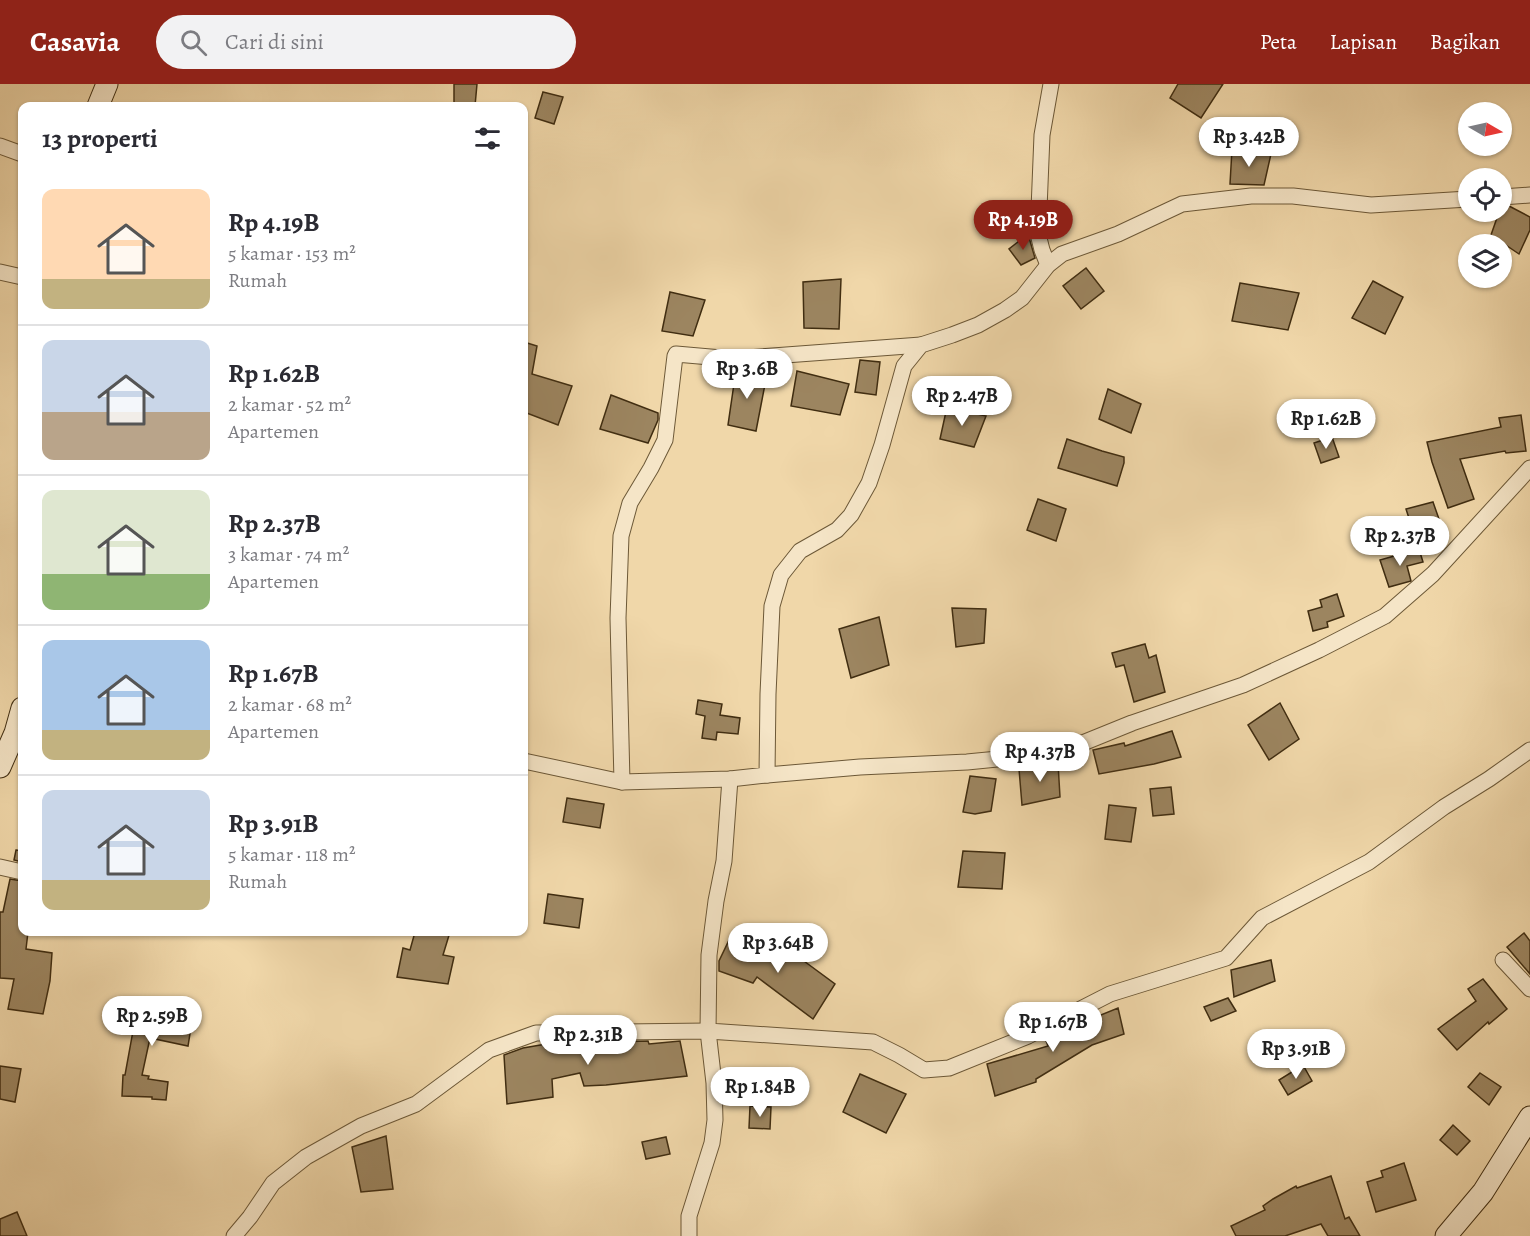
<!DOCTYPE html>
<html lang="id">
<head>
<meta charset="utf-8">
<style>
	body { margin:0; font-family:Alegreya,serif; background:#f2f2f3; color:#2b2b33; height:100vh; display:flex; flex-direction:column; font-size:22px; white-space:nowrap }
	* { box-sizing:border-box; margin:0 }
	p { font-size:20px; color:#7c7c81 }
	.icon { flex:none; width:33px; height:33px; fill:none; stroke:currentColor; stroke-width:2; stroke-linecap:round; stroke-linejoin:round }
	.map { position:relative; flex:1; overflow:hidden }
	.side { position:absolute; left:18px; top:18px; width:510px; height:834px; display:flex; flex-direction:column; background:#fff; border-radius:12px; box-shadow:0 2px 4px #0004 }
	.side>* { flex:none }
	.needle { width:39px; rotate:99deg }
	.fabs { position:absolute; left:1458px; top:18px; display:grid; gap:12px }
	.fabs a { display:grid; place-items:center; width:54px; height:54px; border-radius:50%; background:#fff; box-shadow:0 2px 4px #0004; font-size:30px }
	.price { position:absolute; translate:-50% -51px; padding:0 14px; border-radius:21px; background:#fff; color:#222; font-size:20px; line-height:39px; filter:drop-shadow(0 2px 3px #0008) }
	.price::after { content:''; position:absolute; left:50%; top:36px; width:18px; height:14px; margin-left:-9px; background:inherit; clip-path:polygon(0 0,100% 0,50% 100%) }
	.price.selected { background:#8f2418; color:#fff }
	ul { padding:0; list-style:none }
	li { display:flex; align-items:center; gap:18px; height:150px; padding:0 24px }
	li+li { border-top:2px solid #e1e1e2 }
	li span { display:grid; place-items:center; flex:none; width:168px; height:120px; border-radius:12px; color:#555 }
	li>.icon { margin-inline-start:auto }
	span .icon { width:72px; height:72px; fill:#fffc; stroke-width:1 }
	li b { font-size:26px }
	h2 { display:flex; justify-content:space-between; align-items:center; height:72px; padding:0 24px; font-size:26px }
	header { display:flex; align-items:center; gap:36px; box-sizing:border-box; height:84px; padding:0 30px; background:#8f2418; color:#fff }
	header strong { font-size:28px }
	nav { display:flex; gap:33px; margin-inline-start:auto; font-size:21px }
	.search { width:420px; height:54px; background:#f2f2f3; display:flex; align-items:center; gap:15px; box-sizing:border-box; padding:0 21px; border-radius:33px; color:#7c7c81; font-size:22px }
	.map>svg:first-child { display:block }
</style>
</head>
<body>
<header>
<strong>Casavia</strong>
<div class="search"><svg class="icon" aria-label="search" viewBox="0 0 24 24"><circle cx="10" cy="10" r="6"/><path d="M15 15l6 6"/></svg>Cari di sini</div>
<nav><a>Peta</a><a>Lapisan</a><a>Bagikan</a></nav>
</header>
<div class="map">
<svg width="1530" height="1152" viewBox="0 0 1530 1152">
	<rect width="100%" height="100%" fill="#f0d7a9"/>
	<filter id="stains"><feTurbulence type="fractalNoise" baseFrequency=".00333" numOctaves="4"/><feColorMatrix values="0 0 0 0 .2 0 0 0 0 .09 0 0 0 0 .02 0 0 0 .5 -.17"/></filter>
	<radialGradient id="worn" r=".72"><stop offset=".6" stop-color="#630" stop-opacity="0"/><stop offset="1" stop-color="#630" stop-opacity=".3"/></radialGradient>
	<g fill="#9c8560" stroke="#402d11" stroke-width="1.5">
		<path d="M454,0h23l-2,22h-21z"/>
		<path d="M1178,0h45l-22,34 -31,-20z"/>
		<path d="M543,8l20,5 -9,27 -19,-6z"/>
		<path d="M1232,65l39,5 -7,31 -34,-1z"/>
		<path d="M1509,122l21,11v13l-11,24 -28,-19 8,-23h3v-5z"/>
		<path d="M1028,150l7,24 -14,7 -12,-16z"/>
		<path d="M1086,184l18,23 -23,18 -18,-23z"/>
		<path d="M841,195l-2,50 -35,-1 -1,-46z"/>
		<path d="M1373,197l30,16 -18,37 -33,-16z"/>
		<path d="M1240,199l59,10 -11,37 -56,-9z"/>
		<path d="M670,208l35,8 -12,36 -31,-5z"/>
		<path d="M524,258l13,4 -5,28 40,12 -14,39 -34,-13z"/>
		<path d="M860,276l20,2 -4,33 -21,-3z"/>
		<path d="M736,286l31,4 -11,57 -28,-6z"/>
		<path d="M797,287l52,13 -9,31 -49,-9z"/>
		<path d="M1108,305l33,15 -10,29 -32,-14z"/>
		<path d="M611,311l47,18v7l-10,23 -48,-14z"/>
		<path d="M947,323l39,9 -12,31 -34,-8z"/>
		<path d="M1521,331l5,36 -20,2 -1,-2 -45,8 14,40 -26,9 -16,-46 -5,-20 74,-15 -2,-9z"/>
		<path d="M1332,353l7,20 -18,6 -7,-20z"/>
		<path d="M1067,355l35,12 22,6v6l-7,23 -59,-18z"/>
		<path d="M1038,415l28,10 -10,32 -29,-11z"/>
		<path d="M1433,418l14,40 -28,7 -13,-40z"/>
		<path d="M1419,465l4,13 -16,4 4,15 -22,6 -9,-27z"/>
		<path d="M1337,510l7,22 -17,6 1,5 -15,4 -5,-20 14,-4 -2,-7z"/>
		<path d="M952,524l34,1 -2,34 -28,4z"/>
		<path d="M879,533l10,48 -38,13 -12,-49z"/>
		<path d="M1145,560l4,14 7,-3 9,37 -31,10 -10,-37 -8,2 -4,-14z"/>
		<path d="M698,616l24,4 -2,11 20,3 -2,16 -21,-2 -1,8 -14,-2 3,-22 -9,-2z"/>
		<path d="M1280,619l19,36 -30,21 -21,-35z"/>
		<path d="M1172,647l9,26 -27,7 -55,10 -6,-24 31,-7 1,3z"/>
		<path d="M1058,679l2,34 -38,8 -3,-36z"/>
		<path d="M970,692l26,3 -5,32 -16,3 -12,-2z"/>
		<path d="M1171,703l3,27 -21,2 -3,-27z"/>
		<path d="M567,714l37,6 -4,24 -37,-6z"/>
		<path d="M1109,721l27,3 -5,34 -26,-3z"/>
		<path d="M16,766l6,1v11l-8,-2z"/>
		<path d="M963,767l42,2 -3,36 -44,-2z"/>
		<path d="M10,795l12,2v51h6l-2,17 26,4 -2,28 -7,33 -35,-5 6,-30 -14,-1v-66h3z"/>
		<path d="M548,810l35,5 -4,29 -35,-5z"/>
		<path d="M415,848h35l-7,23 11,2 -6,27 -51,-7 6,-29 7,2z"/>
		<path d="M1524,849l6,8v33l-23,-27z"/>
		<path d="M731,852l53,23 5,-9 46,34 -22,35 -56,-42 -4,6 -34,-12v-10z"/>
		<path d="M1271,876l4,21 -41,16 -3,-27z"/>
		<path d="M1483,895l24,30 -18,15 -1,-2 -31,28 -19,-21 38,-28 -8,-12z"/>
		<path d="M139,914l15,3 -1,8 40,6 -5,31 -38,-8 -8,37 7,1 -1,3 20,3 -2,18 -14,-1v-2l-30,-1 1,-21h2z"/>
		<path d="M1228,914l8,13 -25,10 -7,-14z"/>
		<path d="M1118,924l6,26 -32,11 -56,34v3l-41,14 -8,-32 61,-18 -3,-8 47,-17 -1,-2z"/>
		<path d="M648,957l1,3 31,-3 7,35 -81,9 -22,1 -4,-13 -28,6 1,18 -46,7 -3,-49 19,-7 35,-6h21l1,10 33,-3 -2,-7z"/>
		<path d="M1303,981l9,16 -24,14 -9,-15z"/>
		<path d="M0,982l21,3 -6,33 -15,-3z"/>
		<path d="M1480,989l21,14 -12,18 -21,-18z"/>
		<path d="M860,990l46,20 -20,39 -43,-21z"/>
		<path d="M750,1022l21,1 -1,22 -21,-1z"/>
		<path d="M1453,1041l17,16 -13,14 -17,-15z"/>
		<path d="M386,1052l7,53 -32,3 -9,-45z"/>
		<path d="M666,1053l4,17 -24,5 -4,-17z"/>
		<path d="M1404,1079l12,37 -40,12 -9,-30 16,-5 -2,-6z"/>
		<path d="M1331,1092l14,43 4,-2 11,19h-32l-7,-12 -36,12h-49l-5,-10 34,-16 -2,-4 10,-7 23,-13 1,2z"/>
		<path d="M17,1128l10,24h-27v-17z"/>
	</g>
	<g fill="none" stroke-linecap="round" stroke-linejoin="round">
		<defs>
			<g id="street">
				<path d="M0,62l22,8"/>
				<path d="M1502,113l28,-2"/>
				<path d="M1048,181l-6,-15 -4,-16 4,-99 9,-51"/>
				<path d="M0,188l22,5"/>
				<path d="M524,677l98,21 108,-3 37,-4 1,-81 4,-88 9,-31 19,-24 37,-21 14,-15 18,-32 13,-38 22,-79 17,-21 31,-10 26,-10 27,-15 17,-12 26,-33 14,-11 56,-20 64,-30 69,-8h42l78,9 97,-6"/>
				<path d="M767,691l93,-8 107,-5 91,-9 74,-30 111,-38 76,-35 66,-34 48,-42 97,-106"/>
				<path d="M730,695l-6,82 -8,40 -7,54 -1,76 165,11 26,13 25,15 25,-2 79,-32 82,-42 116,-36 36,-40 107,-56 75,-55 45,-28 41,-29"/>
				<path d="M622,698l-4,-164 3,-82 9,-33 21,-35 14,-28 10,-84 1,-2 57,5 188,-14"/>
				<path d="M0,783l22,5"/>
				<path d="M1503,876l27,29"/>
				<path d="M234,1152l16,-19 23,-34 33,-26 55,-31 55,-22 73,-54 47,-17 172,-2 6,52 1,37 -3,23 -23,73v20"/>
			</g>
			<g id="secondary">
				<path d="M98,22l9,-22"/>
				<path d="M0,683l15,-34 7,-25"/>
				<path d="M1446,1152l37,-44 47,-75"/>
			</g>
		</defs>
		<use href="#street" stroke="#6c5837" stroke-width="17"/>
		<use href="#secondary" stroke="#402d11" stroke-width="23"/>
		<use href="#street" stroke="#f5e5c7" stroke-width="15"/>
		<use href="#secondary" stroke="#f5e5c7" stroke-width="21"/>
	</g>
	<rect width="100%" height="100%" filter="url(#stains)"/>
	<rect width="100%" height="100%" fill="url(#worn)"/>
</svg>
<div class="fabs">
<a><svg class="needle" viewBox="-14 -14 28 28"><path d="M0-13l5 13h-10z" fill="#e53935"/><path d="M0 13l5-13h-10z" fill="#7c7c81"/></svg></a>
<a><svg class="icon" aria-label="locate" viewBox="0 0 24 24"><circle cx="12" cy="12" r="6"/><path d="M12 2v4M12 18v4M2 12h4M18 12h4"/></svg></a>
<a><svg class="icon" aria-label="layers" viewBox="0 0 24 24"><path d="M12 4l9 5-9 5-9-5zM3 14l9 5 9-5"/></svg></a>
</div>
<b class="price" style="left:1249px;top:84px">Rp 3.42B</b>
<b class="price selected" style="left:1023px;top:167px">Rp 4.19B</b>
<b class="price" style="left:747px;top:316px">Rp 3.6B</b>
<b class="price" style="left:962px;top:343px">Rp 2.47B</b>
<b class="price" style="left:1326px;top:366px">Rp 1.62B</b>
<b class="price" style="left:1400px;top:483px">Rp 2.37B</b>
<b class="price" style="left:1040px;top:699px">Rp 4.37B</b>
<b class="price" style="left:778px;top:890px">Rp 3.64B</b>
<b class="price" style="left:152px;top:963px">Rp 2.59B</b>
<b class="price" style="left:1053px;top:969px">Rp 1.67B</b>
<b class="price" style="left:588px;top:982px">Rp 2.31B</b>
<b class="price" style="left:1296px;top:996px">Rp 3.91B</b>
<b class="price" style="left:760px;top:1034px">Rp 1.84B</b>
<section class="side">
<h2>13 properti<svg class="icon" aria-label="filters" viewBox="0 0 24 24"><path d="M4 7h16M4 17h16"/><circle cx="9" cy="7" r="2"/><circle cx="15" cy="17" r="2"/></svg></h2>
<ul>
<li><span style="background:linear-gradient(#ffd9b3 75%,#c2b280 0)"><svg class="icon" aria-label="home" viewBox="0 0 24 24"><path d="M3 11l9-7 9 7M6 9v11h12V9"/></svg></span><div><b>Rp 4.19B</b><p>5 kamar · 153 m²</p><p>Rumah</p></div></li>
<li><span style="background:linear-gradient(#c9d6e8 60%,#b9a48a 0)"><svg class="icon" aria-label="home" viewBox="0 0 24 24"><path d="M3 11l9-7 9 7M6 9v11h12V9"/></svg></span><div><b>Rp 1.62B</b><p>2 kamar · 52 m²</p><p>Apartemen</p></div></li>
<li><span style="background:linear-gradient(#dfe7d0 70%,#8fb573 0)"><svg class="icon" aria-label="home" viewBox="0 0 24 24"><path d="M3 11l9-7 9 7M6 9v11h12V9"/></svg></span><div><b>Rp 2.37B</b><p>3 kamar · 74 m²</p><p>Apartemen</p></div></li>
<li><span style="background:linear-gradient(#a9c7e8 75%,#c2b280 0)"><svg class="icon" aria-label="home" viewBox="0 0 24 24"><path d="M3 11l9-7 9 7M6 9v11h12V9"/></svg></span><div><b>Rp 1.67B</b><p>2 kamar · 68 m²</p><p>Apartemen</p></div></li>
<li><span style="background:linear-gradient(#c9d6e8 75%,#c2b280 0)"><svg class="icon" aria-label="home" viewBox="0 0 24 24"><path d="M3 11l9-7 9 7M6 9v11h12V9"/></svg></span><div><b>Rp 3.91B</b><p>5 kamar · 118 m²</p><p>Rumah</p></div></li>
</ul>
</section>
</div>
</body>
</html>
